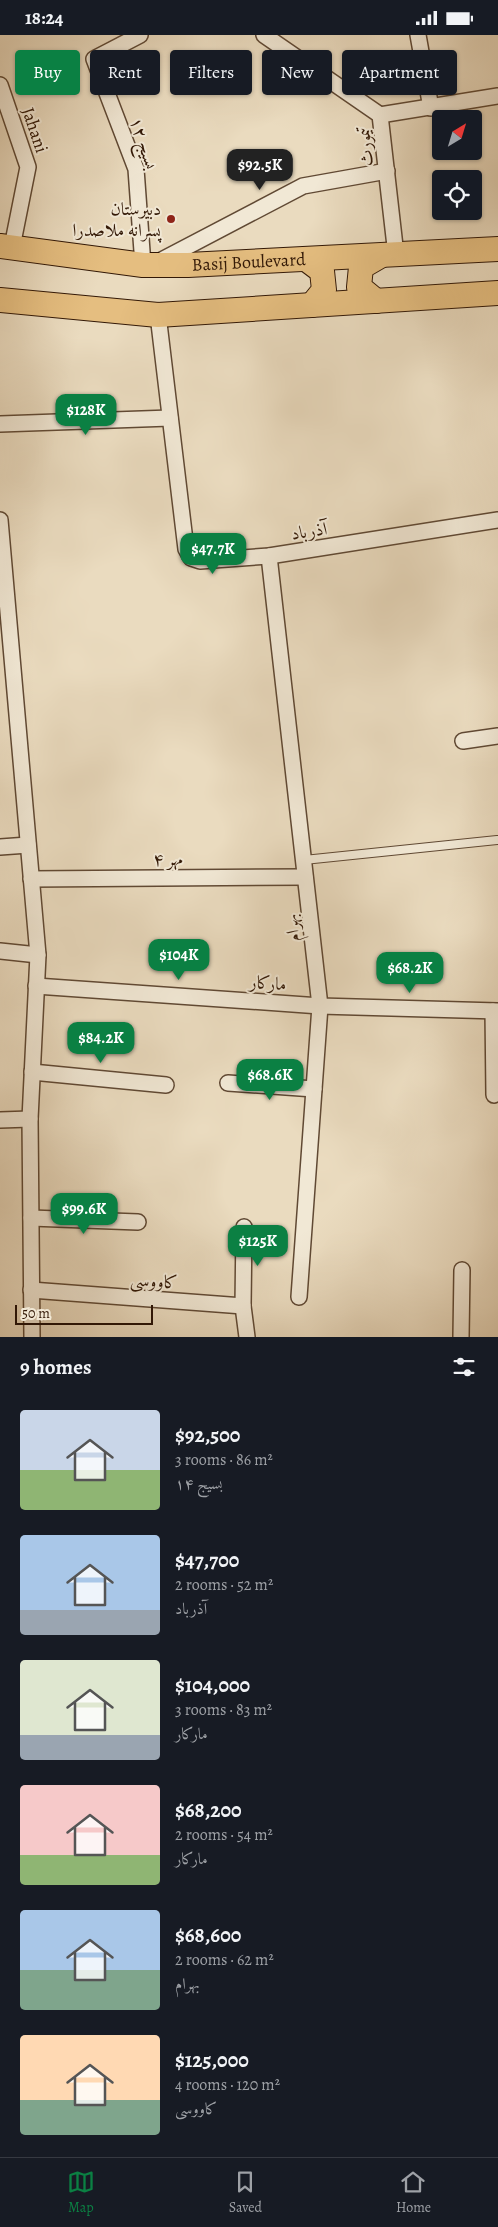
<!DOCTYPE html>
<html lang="en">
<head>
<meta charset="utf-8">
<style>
	body { margin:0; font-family:Alegreya,Amiri,serif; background:#242831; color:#f1f3f6; height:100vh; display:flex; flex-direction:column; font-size:19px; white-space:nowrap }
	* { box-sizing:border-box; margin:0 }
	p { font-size:16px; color:#9ea1a6 }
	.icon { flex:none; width:28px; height:28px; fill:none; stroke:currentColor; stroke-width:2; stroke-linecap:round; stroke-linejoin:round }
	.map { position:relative; height:1302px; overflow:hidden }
	.side { display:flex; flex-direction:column; background:#171b24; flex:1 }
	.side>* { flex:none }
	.banner { position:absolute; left:15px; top:15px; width:469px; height:45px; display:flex; gap:10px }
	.needle { width:32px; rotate:38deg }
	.fabs { position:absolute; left:432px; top:75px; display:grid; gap:10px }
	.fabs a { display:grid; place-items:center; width:50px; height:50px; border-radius:5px; background:#171b24; box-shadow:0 1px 4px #0004; font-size:25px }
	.scale { position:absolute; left:15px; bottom:12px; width:138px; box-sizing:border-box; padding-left:5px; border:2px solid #321806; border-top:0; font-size:14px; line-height:18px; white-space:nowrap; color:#321806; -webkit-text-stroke:4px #f1e8d5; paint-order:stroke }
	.price { position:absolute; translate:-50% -42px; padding:0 11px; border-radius:10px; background:#0b8043; color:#fff; font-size:16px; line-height:32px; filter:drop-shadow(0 1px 2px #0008) }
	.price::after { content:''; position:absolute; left:50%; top:30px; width:15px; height:11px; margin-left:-8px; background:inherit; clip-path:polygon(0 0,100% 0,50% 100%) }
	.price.active { background:#222; color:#fff }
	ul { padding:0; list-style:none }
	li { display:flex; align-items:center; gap:15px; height:125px; padding:0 20px }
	li span { display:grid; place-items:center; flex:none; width:140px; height:100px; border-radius:5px; color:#555 }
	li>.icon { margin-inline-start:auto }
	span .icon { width:60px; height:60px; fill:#fffc; stroke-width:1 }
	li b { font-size:21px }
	h2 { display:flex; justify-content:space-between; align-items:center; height:60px; padding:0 20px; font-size:21px }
	.pill { padding:0 18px; border-radius:5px; background:#171b24; box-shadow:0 1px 4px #0004; font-size:18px; line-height:45px }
	.pill.active { background:#0b8043; color:#fff }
	.status { display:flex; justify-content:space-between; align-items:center; height:35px; padding:0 25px; background:#171b24; direction:ltr }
	.status svg { height:14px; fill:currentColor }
	.dock { display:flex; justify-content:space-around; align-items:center; height:70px; border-top:1px solid #363941; background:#171b24; font-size:14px; color:#9ea1a6 }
	.dock a { display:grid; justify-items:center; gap:2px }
	.dock .active { color:#0b8043 }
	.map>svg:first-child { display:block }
</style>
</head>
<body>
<div class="status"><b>18:24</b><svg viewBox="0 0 49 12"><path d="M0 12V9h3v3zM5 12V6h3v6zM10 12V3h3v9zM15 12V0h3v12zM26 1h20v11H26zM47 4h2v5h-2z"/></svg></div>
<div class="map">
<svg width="498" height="1302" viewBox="0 0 498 1302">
	<rect width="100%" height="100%" fill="#eadbbf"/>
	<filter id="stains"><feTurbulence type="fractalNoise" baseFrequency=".004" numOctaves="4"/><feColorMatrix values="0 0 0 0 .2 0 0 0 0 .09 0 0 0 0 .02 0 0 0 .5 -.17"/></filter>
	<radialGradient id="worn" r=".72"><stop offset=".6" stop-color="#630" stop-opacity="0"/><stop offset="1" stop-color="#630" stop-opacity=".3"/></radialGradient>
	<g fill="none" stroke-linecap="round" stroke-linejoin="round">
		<defs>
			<path id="service" d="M304,825l193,-20"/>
			<g id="minor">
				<path d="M140,0l-46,24 42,110 7,96"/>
				<path d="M264,0l116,80 16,140"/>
				<path d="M418,0l13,73"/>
				<path d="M0,50l28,82 -16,80"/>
				<path d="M380,80l118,-19"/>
				<path d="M158,227l145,-76 84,-15"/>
				<path d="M158,280l28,234 5,9 9,3 69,-5 229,-36"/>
				<path d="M0,389l170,-6"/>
				<path d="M0,485l38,435 -8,164 2,218"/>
				<path d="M269,521l51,450 -21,291"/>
				<path d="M463,706l35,-5"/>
				<path d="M0,812l28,-2"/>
				<path d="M31,844l274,-2"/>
				<path d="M0,916l38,4"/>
				<path d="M36,951l284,20 178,5"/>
				<path d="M493,976l1,84"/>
				<path d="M32,1037l134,13"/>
				<path d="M228,1048l86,6"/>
				<path d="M0,1085l30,-1"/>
				<path d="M31,1183l107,4"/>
				<path d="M244,1192l-1,79 4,31"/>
				<path d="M31,1255l212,16"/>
				<path d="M461,1302l1,-67"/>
			</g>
			<g id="primary">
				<path id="s1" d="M0,211l143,19h45l310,-16"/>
				<path d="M306,224l16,12 2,19 -12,15"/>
				<path d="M0,265l158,15 340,-22"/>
				<path d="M376,266l-17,-14 2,-20 19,-11"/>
			</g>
		</defs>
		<use href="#service" stroke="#604934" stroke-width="10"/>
		<use href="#minor" stroke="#604934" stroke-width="18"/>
		<use href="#primary" stroke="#321806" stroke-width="26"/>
		<use href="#service" stroke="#f1e8d5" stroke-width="8"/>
		<use href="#minor" stroke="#f1e8d5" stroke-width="15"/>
		<use href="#primary" stroke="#e5be80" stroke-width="24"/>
	</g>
	<circle fill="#8f2418" stroke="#f1e8d5" stroke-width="2" cx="171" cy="184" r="5"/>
	<g text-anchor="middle" stroke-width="4" stroke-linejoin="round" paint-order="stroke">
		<g font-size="18" fill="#321806" stroke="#f1e8d5">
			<text transform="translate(35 95) rotate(71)" y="6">Jahani</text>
			<text transform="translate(144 108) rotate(72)" y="6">بسیج ۱۲</text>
			<text transform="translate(365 112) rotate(-97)" y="6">تیمورث</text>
			<text dy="6" stroke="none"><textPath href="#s1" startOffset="250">Basij Boulevard</textPath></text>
			<text transform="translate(309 496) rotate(-9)" y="6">آذرباد</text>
			<text x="168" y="830">مهر ۴</text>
			<text transform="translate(292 893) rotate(-97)" y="6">بهرام</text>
			<text transform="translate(268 948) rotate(4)" y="6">مارکار</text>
			<text transform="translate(154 1246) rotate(4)" y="6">کاووسی</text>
		</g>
		<g font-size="18" fill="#321806" stroke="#f1e8d5" text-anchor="end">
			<text x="161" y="180">دبیرستان<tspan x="161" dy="21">پسرانه ملاصدرا</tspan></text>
		</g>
	</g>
	<rect width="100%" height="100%" filter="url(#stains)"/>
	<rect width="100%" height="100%" fill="url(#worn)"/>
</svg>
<div class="fabs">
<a><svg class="needle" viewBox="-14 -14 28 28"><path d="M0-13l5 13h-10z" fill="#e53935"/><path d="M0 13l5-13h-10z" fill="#9ea1a6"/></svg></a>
<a><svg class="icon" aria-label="locate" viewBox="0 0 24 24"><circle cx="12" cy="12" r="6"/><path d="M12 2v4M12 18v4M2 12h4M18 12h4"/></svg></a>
</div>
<div class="scale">50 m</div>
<b class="price active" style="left:260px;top:156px">$92.5K</b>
<b class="price" style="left:86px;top:401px">$128K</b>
<b class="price" style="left:213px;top:540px">$47.7K</b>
<b class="price" style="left:179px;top:946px">$104K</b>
<b class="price" style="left:410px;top:959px">$68.2K</b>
<b class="price" style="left:101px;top:1029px">$84.2K</b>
<b class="price" style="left:270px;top:1066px">$68.6K</b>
<b class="price" style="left:84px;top:1200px">$99.6K</b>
<b class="price" style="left:258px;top:1232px">$125K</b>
<div class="banner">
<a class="pill active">Buy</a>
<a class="pill">Rent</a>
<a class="pill">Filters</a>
<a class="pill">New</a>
<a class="pill">Apartment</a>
</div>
</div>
<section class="side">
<h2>9 homes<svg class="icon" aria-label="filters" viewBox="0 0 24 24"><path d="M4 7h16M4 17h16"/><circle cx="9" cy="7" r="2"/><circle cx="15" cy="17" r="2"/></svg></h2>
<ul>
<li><span style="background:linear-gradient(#c9d6e8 60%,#8fb573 0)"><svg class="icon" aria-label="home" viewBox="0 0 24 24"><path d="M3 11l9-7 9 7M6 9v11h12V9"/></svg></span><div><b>$92,500</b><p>3 rooms · 86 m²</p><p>بسیج ۱۴</p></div></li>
<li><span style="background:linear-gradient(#a9c7e8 75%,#9aa5b1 0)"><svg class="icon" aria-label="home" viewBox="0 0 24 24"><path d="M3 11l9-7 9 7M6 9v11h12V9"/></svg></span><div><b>$47,700</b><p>2 rooms · 52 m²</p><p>آذرباد</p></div></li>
<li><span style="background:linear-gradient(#dfe7d0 75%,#9aa5b1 0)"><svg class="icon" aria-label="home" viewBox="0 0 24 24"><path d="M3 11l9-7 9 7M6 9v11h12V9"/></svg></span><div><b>$104,000</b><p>3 rooms · 83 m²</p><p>مارکار</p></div></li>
<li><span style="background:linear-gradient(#f6c9c9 70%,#8fb573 0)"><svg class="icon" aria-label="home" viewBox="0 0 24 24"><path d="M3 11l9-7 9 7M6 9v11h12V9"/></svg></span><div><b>$68,200</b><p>2 rooms · 54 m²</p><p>مارکار</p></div></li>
<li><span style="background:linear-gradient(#a9c7e8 60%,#7fa58c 0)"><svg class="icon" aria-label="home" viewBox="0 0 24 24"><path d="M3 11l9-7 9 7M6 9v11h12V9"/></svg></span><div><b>$68,600</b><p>2 rooms · 62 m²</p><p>بهرام</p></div></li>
<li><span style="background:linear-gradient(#ffd9b3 65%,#7fa58c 0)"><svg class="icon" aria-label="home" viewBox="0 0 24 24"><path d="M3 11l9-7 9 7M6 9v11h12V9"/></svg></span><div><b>$125,000</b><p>4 rooms · 120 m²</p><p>کاووسی</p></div></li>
</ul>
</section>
<nav class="dock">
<a class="active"><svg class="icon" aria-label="map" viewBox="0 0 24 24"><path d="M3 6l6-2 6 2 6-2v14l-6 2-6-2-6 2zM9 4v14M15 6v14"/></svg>Map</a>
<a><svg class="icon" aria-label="saved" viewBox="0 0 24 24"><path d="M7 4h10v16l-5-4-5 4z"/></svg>Saved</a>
<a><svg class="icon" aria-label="home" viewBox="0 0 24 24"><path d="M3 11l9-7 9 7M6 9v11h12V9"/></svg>Home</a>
</nav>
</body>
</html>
